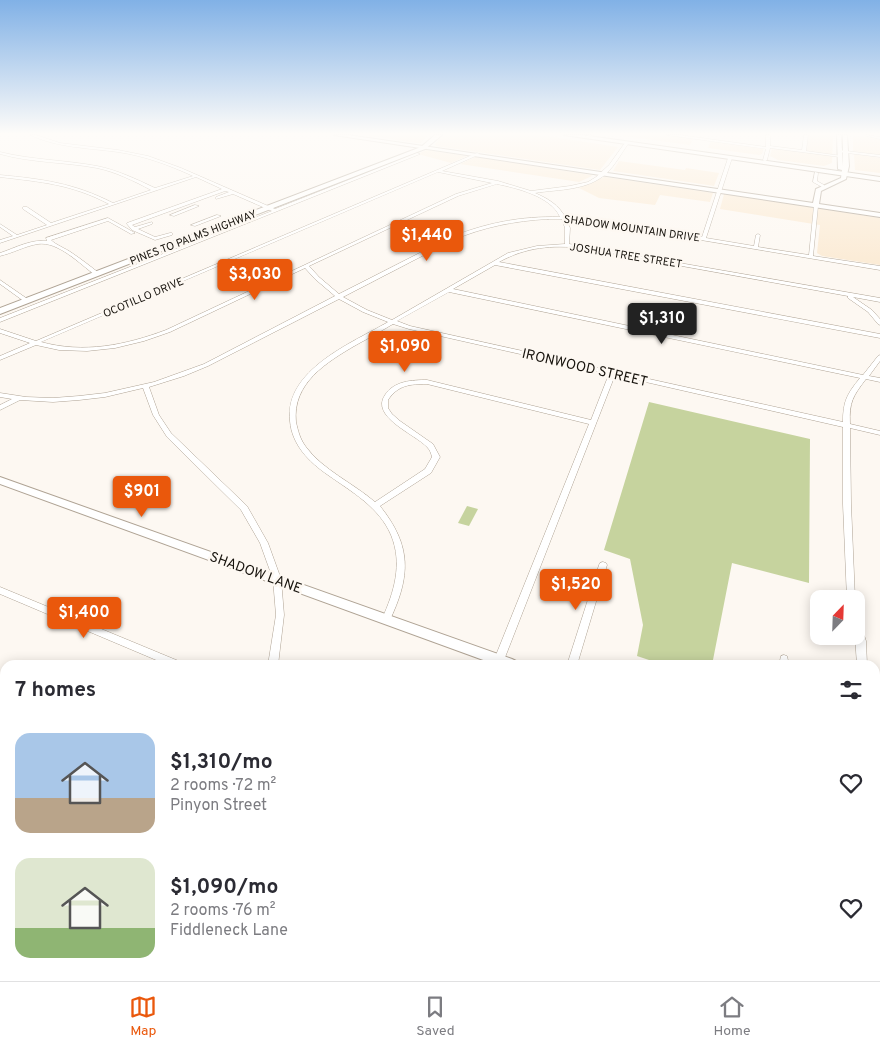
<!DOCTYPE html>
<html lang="en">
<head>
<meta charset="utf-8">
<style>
	body { margin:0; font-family:Overpass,sans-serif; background:#f7f7f7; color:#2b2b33; height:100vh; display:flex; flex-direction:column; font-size:19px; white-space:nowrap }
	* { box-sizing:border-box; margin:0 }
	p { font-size:16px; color:#7c7c81 }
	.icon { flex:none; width:28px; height:28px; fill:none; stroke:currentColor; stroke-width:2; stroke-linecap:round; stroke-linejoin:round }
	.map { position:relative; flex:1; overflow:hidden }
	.drawer { position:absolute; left:0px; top:660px; width:880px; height:321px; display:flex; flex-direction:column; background:#fff; border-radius:15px 15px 0 0; box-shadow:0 2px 12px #0003 }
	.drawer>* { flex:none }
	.needle { width:32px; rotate:23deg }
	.buttons { position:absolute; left:810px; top:590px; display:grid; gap:10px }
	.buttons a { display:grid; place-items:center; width:55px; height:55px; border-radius:10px; background:#fff; box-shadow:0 2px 12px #0003; font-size:25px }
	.price { position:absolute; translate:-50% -42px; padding:0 11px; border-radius:5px; background:#ea580c; color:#fff; font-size:16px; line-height:32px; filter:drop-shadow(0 1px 2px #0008) }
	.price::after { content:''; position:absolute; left:50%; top:30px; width:15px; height:11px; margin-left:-8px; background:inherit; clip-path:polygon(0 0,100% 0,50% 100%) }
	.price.on { background:#222; color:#fff }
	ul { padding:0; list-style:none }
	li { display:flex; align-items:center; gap:15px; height:125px; padding:0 15px }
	li span { display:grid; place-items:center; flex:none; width:140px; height:100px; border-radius:15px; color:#555 }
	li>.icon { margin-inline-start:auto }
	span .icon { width:60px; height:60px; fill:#fffc; stroke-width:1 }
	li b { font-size:21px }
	h2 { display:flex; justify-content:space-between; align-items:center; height:60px; padding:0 15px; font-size:21px }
	.menu { display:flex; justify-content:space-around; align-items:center; height:70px; border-top:1px solid #e1e1e2; background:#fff; font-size:14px; color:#7c7c81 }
	.menu a { display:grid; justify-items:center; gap:2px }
	.menu .on { color:#ea580c }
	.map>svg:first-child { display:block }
</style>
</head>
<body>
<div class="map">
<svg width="880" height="981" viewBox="0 0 880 981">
	<rect width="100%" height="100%" fill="#fdf8f2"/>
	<g fill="#fbead3">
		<path d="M364,135h64l-7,8h-4z"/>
		<path d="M444,135h96l78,12 -18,23 -164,-24 -1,-2z"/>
		<path d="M617,135h49l27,4 -3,6z"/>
		<path d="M807,135h26l-1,28 -8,3 -46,-6 -8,-4 2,-8 33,5z"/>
		<path d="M853,135l27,4v16l-27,-4z"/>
		<path d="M711,141l53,7 -2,6 -3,1 -51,-7z"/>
		<path d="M426,150l41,6 -16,7 -33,-9z"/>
		<path d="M854,154l26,4v15l-25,-3z"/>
		<path d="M475,157l116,18 1,1 -13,6 -119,-18z"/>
		<path d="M619,161l66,9 1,-2 33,5 -5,13 -6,-1 -95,-14z"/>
		<path d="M604,177h2l107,16 -3,9 -50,-7 -5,10 -56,-7 -20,-10z"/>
		<path d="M724,194l156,24v47l-58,-9 -5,-3 3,-28 -100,-16z"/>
	</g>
	<g fill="#c6d39e">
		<path d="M649,402l161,37 -1,144 -77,-20 -20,102h-48l-27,-9 6,-31 -13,-66 -26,-9z"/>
		<path d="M467,506l11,3 -9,17 -11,-3z"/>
	</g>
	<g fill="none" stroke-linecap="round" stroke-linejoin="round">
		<defs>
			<g id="minor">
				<path d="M30,135h6l24,8 58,7 30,6 33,12 94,41 142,-56 3,1 -420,168v-4l272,-107 -39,-17 -17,5v-2l13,-5 -4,-1 -93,34 3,2 17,-5v2l-14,5 17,8 15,-4h2v2l-17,5 -23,-10 -5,-6v-1l95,-34 -26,-12 -196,66v-3l13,-4 -13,-9v-3l17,11 30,-10 -24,-16v-2h4l24,16 58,-19c-38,-20 -68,-22 -109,-27v-2c42,4 74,8 113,28l38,-13c-17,-9 -35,-18 -54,-22 -32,-6 -65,-5 -97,-14v-2c32,8 65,8 97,14 20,4 39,13 58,22l38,-12c-24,-11 -48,-20 -75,-24 -29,-4 -60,-4 -88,-17z"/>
				<path d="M588,135h4l-3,2z"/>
				<path d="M667,135h13l86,12v-12h4v11l32,4 2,-15h4l-2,16 36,5 -2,1 -70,-9 -3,12 -2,1 -2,-1 3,-11z"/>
				<path d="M866,135l14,2v2l-13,-3z"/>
				<path d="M625,143l3,1c-7,10 -13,21 -21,29 -20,18 -47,16 -72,20 12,5 24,12 30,24l16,1 121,19 26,-79 2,-1 2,1 -26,80 48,8 2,-11 2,-1 2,1 -2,12 51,8 5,-49 2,-1 2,1 -5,50 67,10v4l-299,-50 -15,-1 4,9 -1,16 13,2 298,52v4l-27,-5 19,13 8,9v6l-2,-1 -10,-12 -20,-14v-2l-266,-48c-30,-3 -56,-1 -83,14l381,72v4l-385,-73 -42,24 410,86 15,-19 2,-1v6l-11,15 11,2v4l-14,-3c-13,17 -17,23 -16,45l30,7v4l-30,-7 1,76 4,95h-8l-4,-95v-77l-228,-52 -111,285 -2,3 -3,1 -3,-1 -2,-3 95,-236 -162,-40c-17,0 -29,1 -39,16v8l4,6 8,7 33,23 7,13 -9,16 -51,33c32,40 31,70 9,116l-3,1 -3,-1 -1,-3c12,-27 21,-55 9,-84 -12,-28 -39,-43 -63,-60 -19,-13 -36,-30 -38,-54 -6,-51 62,-78 98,-99l-25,-10 -24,-13 -131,67 -24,10 -35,11 10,28 12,18 76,73 21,37 13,36 3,36 -6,50h-10l8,-50 -3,-36 -13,-36 -19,-33 -74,-73 -14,-22 -10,-27 -38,9 -26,3 -26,2 -33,-2 -20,10v-5l12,-6 -12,-2v-4l26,4 27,1 26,-2 26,-3 49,-11 50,-18 131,-68 -20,-17 -10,-11 -135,64 -26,9 -29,7 -28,3 -28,-1 -23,-5 -36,15v-4l30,-13 -30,-10v-4l36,12 441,-188 3,1 -38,17 56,10 33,10 39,-5 18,-4 8,-5 13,-12zM438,172l54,11 -36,11 -290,136c-40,15 -82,24 -125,12zM497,184c19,4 54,12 63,33 -39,-1 -75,6 -111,21l-110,56 -20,-17 -10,-11 149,-70zM548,219h14l3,9v16l-28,2 -29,7 -116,67 -25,-10 -24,-13 110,-57c31,-13 61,-19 95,-21zM449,292l411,86c-13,16 -17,23 -17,44l-433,-96 -13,-5zM393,324l16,5 200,45 -18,46 -164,-40c-15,0 -33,1 -42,15 -15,22 30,39 42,52 3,3 4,6 5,10l-7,12 -50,33c-22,-19 -52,-32 -69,-55 -6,-8 -8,-16 -10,-25 -4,-39 31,-60 60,-77 13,-7 25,-14 37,-21z"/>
				<path d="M838,150l42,5v2l-41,-5z"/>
				<path d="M815,172l3,1 -1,8 7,4v2h-2l-9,-5z"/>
				<path d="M195,205l4,1 -25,10 -4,-1z"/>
				<path d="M217,215l4,1 -26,10 -4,-1z"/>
				<path d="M108,218l27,15 -4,1 -23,-13 -57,19c5,5 14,8 21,13 9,6 18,13 27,20v2h-4c-15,-11 -37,-34 -57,-31 -13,2 -25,9 -38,12v-3c15,-5 31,-14 47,-12l-1,-3z"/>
				<path d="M0,280l29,20v2h-4l-25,-18z"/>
				<path d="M603,562l3,1 1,2 -30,100h-10l32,-100 1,-2z"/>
				<path d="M0,587l181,75 2,3h-15l-168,-71z"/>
				<path d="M856,619l3,1 7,21 1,24h-10l-2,-29h1z"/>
				<path d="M784,655l3,1 2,9h-10l2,-9z"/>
				<path d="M0,744l5,2v10l-5,-2z"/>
				<path d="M880,835v125l-5,-3v-118l1,-2z"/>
				<path d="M0,870l5,2v12l-5,-2z"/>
				<path d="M53,976h12l-1,5h-12z"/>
				<path d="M106,976h13l-2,5h-13z"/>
				<path d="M446,976h20l2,5h-20z"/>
				<rect x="760" y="976" width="12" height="5"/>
			</g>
			<g id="tertiary">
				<path d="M334,135h14l465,68 3,-14 25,-11 1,-8 -4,-1 -1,-34h4l2,31v-31h4l2,31 -3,13 -25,12 -2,13 61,9v4z"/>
				<path d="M0,477l512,182 4,2 2,4h-21l-497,-181z"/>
				<path d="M875,781l5,2v14l-5,-2z"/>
			</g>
			<g id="primary">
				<path d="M435,135h7l-17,14 -425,165v-6l421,-161z"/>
				<path d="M564,135h18l298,42v4z"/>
			</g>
		</defs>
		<use href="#minor" stroke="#afa394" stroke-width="1"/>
		<use href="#tertiary" stroke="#afa394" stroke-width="2"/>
		<use href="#primary" stroke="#afa394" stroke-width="2"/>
		<use href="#minor" fill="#fff" fill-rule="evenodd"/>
		<use href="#tertiary" fill="#fff" fill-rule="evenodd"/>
		<use href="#primary" fill="#fff" fill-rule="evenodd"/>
	</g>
	<linearGradient id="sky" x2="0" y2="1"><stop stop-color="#81b1e6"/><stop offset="0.49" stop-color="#fefcf9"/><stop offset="1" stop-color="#fefcf9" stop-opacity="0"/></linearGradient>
	<rect width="880" height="273" fill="url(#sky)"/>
	<g text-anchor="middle" stroke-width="5" stroke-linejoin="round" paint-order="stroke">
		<g font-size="11" fill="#17130d" stroke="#fdf8f2">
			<text transform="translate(632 228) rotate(8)" y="4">SHADOW MOUNTAIN DRIVE</text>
			<text transform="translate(193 237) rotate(-21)" y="4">PINES TO PALMS HIGHWAY</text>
			<text transform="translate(626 255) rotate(9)" y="4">JOSHUA TREE STREET</text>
			<text transform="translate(143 297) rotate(-23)" y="4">OCOTILLO DRIVE</text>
		</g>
		<g font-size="14" fill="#17130d" stroke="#fdf8f2">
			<text transform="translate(585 367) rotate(13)" y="5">IRONWOOD STREET</text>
			<text transform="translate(256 572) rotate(20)" y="5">SHADOW LANE</text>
		</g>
	</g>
</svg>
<div class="buttons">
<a><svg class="needle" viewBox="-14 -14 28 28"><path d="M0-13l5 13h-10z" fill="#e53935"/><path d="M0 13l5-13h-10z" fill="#7c7c81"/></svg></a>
</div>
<b class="price" style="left:427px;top:262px">$1,440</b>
<b class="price" style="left:255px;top:301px">$3,030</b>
<b class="price on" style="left:662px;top:345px">$1,310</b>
<b class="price" style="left:405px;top:373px">$1,090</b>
<b class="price" style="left:142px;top:518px">$901</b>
<b class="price" style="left:576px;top:611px">$1,520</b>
<b class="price" style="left:84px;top:639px">$1,400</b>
<section class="drawer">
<h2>7 homes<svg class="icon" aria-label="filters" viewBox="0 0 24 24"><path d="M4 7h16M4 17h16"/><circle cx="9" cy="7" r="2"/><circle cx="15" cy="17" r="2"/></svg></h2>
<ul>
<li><span style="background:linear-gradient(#a9c7e8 65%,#b9a48a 0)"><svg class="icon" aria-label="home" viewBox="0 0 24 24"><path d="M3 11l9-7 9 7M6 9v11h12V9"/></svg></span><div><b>$1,310/mo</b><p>2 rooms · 72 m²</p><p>Pinyon Street</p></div><svg class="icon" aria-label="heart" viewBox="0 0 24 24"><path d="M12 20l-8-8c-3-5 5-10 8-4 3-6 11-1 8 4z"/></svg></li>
<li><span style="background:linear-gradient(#dfe7d0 70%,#8fb573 0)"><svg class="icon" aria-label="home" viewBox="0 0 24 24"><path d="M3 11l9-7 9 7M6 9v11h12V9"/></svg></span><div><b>$1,090/mo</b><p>2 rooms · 76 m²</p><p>Fiddleneck Lane</p></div><svg class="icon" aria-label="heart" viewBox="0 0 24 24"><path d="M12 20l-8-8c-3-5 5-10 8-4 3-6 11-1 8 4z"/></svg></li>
</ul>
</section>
</div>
<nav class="menu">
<a class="on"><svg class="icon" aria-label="map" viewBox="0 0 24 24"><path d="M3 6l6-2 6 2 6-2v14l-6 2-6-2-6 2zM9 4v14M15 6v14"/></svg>Map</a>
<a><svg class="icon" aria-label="saved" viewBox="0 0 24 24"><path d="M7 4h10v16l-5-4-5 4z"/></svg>Saved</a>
<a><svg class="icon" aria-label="home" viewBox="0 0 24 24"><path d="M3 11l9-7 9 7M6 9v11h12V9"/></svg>Home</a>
</nav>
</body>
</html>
